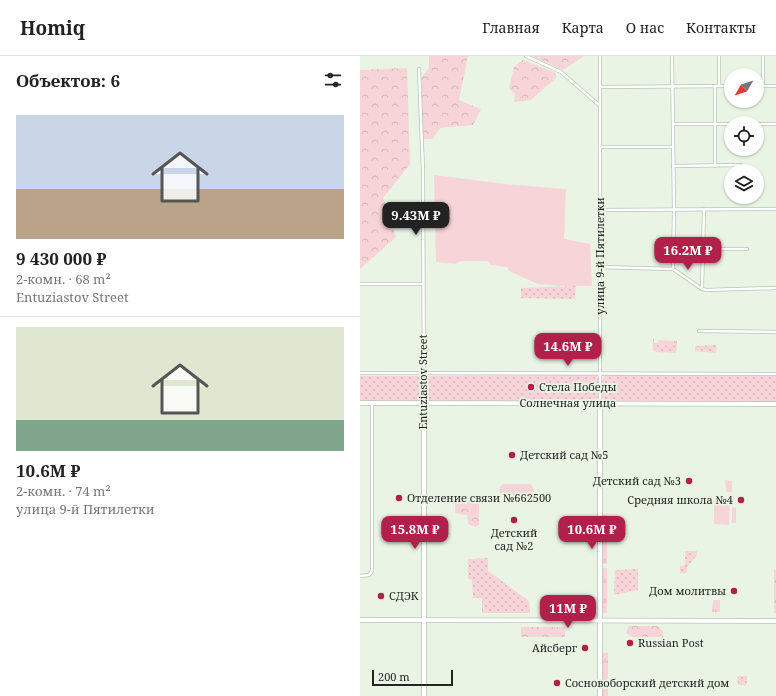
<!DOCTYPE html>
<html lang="ru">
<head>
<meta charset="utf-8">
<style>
	body { margin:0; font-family:"Noto Serif",serif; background:#f6f6f6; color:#222; height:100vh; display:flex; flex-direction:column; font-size:15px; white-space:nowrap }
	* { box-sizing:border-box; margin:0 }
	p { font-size:13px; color:#767676 }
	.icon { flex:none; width:22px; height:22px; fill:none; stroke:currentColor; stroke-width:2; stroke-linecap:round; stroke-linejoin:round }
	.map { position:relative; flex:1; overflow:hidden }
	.details { display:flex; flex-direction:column; background:#fff; width:360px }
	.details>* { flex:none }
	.needle { width:26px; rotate:231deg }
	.tools { position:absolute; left:364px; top:12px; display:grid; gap:8px }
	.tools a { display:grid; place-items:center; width:40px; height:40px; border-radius:50%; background:#fff; box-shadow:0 1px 3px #0004; font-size:20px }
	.scale { position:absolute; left:12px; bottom:10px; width:81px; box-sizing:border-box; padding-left:4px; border:2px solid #222621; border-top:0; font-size:11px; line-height:14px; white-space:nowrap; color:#222621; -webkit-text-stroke:3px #eaf4e5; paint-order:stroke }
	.price { position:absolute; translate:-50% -34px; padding:0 9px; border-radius:8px; background:#b1204b; color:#fff; font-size:13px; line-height:26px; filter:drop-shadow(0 1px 2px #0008) }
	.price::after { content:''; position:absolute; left:50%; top:24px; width:12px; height:9px; margin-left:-6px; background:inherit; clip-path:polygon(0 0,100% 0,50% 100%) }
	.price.selected { background:#222; color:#fff }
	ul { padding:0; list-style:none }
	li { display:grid; align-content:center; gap:8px; height:212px; padding:0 16px }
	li+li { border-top:1px solid #e0e0e0 }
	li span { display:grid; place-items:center; height:124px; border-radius:0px; color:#555 }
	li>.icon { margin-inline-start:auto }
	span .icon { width:72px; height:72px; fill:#fffc; stroke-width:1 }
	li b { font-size:17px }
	h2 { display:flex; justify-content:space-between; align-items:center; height:48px; padding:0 16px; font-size:17px }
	header { display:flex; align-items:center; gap:24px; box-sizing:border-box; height:56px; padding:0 20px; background:#fff; border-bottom:1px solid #e0e0e0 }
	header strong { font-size:19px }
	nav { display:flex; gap:22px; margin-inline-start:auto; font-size:14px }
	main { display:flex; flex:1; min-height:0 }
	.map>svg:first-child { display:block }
</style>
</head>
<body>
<header>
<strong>Homiq</strong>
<nav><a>Главная</a><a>Карта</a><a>О нас</a><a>Контакты</a></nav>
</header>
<main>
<section class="details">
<h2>Объектов: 6<svg class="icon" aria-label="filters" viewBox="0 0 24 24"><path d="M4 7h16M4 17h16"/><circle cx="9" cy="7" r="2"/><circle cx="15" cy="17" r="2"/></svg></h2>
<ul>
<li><span style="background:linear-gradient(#c9d6e8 60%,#b9a48a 0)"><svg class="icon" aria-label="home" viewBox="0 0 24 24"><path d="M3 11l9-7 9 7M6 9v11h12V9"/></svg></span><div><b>9 430 000 ₽</b><p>2-комн. · 68 m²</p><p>Entuziastov Street</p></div></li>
<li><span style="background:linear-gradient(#dfe7d0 75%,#7fa58c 0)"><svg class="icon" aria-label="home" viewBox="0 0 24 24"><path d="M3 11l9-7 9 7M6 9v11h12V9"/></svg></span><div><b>10.6M ₽</b><p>2-комн. · 74 m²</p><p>улица 9-й Пятилетки</p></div></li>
</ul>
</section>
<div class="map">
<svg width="416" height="640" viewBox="0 0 416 640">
	<defs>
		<pattern id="grass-tufts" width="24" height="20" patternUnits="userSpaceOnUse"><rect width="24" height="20" fill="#f7d4d8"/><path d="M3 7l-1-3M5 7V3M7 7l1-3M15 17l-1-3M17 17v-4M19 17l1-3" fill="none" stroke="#d3b6b9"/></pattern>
		<pattern id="forest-crowns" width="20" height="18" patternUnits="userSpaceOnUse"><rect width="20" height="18" fill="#f7d4d8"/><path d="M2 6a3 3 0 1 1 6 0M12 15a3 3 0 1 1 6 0" fill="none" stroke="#d3b6b9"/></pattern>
		<pattern id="park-dots" width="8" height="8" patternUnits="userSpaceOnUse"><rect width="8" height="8" fill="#f7d4d8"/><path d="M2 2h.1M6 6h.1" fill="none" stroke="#d3b6b9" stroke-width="1.8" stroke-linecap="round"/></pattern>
	</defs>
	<rect width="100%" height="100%" fill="#eaf4e5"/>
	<g fill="url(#grass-tufts)">
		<path d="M293,282h1v5h4l1,-3 18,1v5l-21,-1v7l-3,-1z"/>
		<rect x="242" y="459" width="5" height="49"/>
		<rect x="241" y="512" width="6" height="45"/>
		<rect x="414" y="514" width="2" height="43"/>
		<path d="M353,544h7v12h-8z"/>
		<path d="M241,597h7v43h-6z"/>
	</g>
	<g fill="url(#forest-crowns)">
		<path d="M69,0h39l-9,44 22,9 -8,16 -33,3 -7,11h-11v-62l7,-9z"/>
		<path d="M172,0h52l-21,14z"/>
		<path d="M163,4l33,13v5l-25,22 -17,2 1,-8 -6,-5 5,-22z"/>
		<path d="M47,12l3,96 -27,34 13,39 -36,32v-199z"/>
		<path d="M119,443v26l-4,2 -7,-3 -1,-9 -12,-2v-13z"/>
		<path d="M268,570h30l5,5v6h-31l-6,-4z"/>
		<rect x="161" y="571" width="44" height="10"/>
	</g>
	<g fill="url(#park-dots)">
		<path d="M216,230l-1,12 -2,1 -52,-1v-10z"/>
		<path d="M296,289l21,1 -1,7 -20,-1z"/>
		<path d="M357,289l-1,8 -21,-2v-5z"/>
		<path d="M236,319l2,3v20l-4,3 -164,1 -3,-3 1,-21 2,-2z"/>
		<path d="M245,319l171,1v26h-171l-3,-4v-18z"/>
		<path d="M0,320h59l2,1 -1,22 -3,2h-57z"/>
		<path d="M325,495h12v4l-10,12v6h-7v-7l5,-1z"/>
		<path d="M128,502v13l41,30 1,12h-48v-15h-9l-1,-18 -4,-1v-20z"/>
		<path d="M278,513v21l-24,5 1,-25z"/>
		<path d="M377,620h10v9h-9z"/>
	</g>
	<g fill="#f7d4d8">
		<path d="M74,119l72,9 60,5 -2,50 26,5 2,42h-30l-24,-2 -29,-13 -2,-4 -16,-2 -4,-4h-26l-6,3 -19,-2z"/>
		<path d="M365,424l7,1v11h-6z"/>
		<path d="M143,428h27c2,2 5,4 4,8 -1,7 -24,5 -31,5l-4,-7 1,-3z"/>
		<path d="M370,444l-1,25 -15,-1v-24z"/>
		<path d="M372,451l4,1v15h-4z"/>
	</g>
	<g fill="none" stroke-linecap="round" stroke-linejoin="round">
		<defs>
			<g id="street">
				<path d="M166,0l35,16 38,33"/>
				<path d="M312,0l2,154 -1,59"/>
				<path d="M359,0v30"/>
				<path d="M59,13l4,102 1,232"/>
				<path d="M355,30v80"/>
				<path d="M397,30h19"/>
				<path d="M403,30v-30"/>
				<path d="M240,31l131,-1"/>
				<path d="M313,68h58"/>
				<path d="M397,68h19"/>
				<path d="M240,91h73"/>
				<path d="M313,110l68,-1"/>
				<path d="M240,154l176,-1"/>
				<path d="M342,193h45"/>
				<path d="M240,211l73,2 29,20 4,1 70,-2"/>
				<path d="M0,228h63"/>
				<path d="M342,233l2,-80"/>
				<path d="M339,275l77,1"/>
				<path d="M0,317l416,1"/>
				<path d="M240,347v-347"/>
				<path d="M0,520l9,-1 3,-4v-168"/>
			</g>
			<g id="secondary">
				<path d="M0,347l416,1"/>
				<path d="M64,347v293"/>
				<path d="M240,347v293"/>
				<path d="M0,564l416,1"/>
			</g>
		</defs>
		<use href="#street" stroke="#bac4b6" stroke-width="4"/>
		<use href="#secondary" stroke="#bac4b6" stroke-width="5.5"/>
		<use href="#street" stroke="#fff" stroke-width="2.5"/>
		<use href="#secondary" stroke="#fff" stroke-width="4"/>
	</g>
	<g fill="#b1204b" stroke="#eaf4e5" stroke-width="1.5">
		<circle cx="171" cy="331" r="4"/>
		<circle cx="152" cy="399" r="4"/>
		<circle cx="329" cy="425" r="4"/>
		<circle cx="39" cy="442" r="4"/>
		<circle cx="381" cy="444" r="4"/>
		<circle cx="154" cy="464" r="4"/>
		<circle cx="374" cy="535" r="4"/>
		<circle cx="21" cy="540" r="4"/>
		<circle cx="270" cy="587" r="4"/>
		<circle cx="225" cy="592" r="4"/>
		<circle cx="197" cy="627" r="4"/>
	</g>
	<g text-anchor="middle" stroke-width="3.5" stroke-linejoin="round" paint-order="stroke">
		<g font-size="11" fill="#222621" stroke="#eaf4e5">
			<text transform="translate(240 200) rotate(-90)" y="4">улица 9-й Пятилетки</text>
			<text transform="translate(63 326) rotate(-90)" y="4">Entuziastov Street</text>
			<text x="208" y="351">Солнечная улица</text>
		</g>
		<g font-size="11" fill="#222621" stroke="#eaf4e5" text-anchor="start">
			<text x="179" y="335">Стела Победы</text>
			<text x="160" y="403">Детский сад №5</text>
			<text x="321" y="429" text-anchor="end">Детский сад №3</text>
			<text x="47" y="446">Отделение связи №662500</text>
			<text x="373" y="448" text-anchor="end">Средняя школа №4</text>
			<text x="154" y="481" text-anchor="middle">Детский<tspan x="154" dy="13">сад №2</tspan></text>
			<text x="366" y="539" text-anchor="end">Дом молитвы</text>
			<text x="29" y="544">СДЭК</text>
			<text x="278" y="591">Russian Post</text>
			<text x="217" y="596" text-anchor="end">Айсберг</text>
			<text x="205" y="631">Сосновоборский детский дом</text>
		</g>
	</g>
</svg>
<div class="tools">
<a><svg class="needle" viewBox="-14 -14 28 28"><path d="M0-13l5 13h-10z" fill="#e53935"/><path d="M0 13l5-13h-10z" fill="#767676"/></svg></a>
<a><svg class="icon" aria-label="locate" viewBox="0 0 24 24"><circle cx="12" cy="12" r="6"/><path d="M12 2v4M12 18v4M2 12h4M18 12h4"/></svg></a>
<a><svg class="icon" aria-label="layers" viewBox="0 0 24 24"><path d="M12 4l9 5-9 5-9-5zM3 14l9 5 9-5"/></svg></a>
</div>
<div class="scale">200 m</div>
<b class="price selected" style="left:56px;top:180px">9.43M ₽</b>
<b class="price" style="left:328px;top:215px">16.2M ₽</b>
<b class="price" style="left:208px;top:311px">14.6M ₽</b>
<b class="price" style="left:55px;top:494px">15.8M ₽</b>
<b class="price" style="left:232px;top:494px">10.6M ₽</b>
<b class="price" style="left:208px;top:573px">11M ₽</b>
</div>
</main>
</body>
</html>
